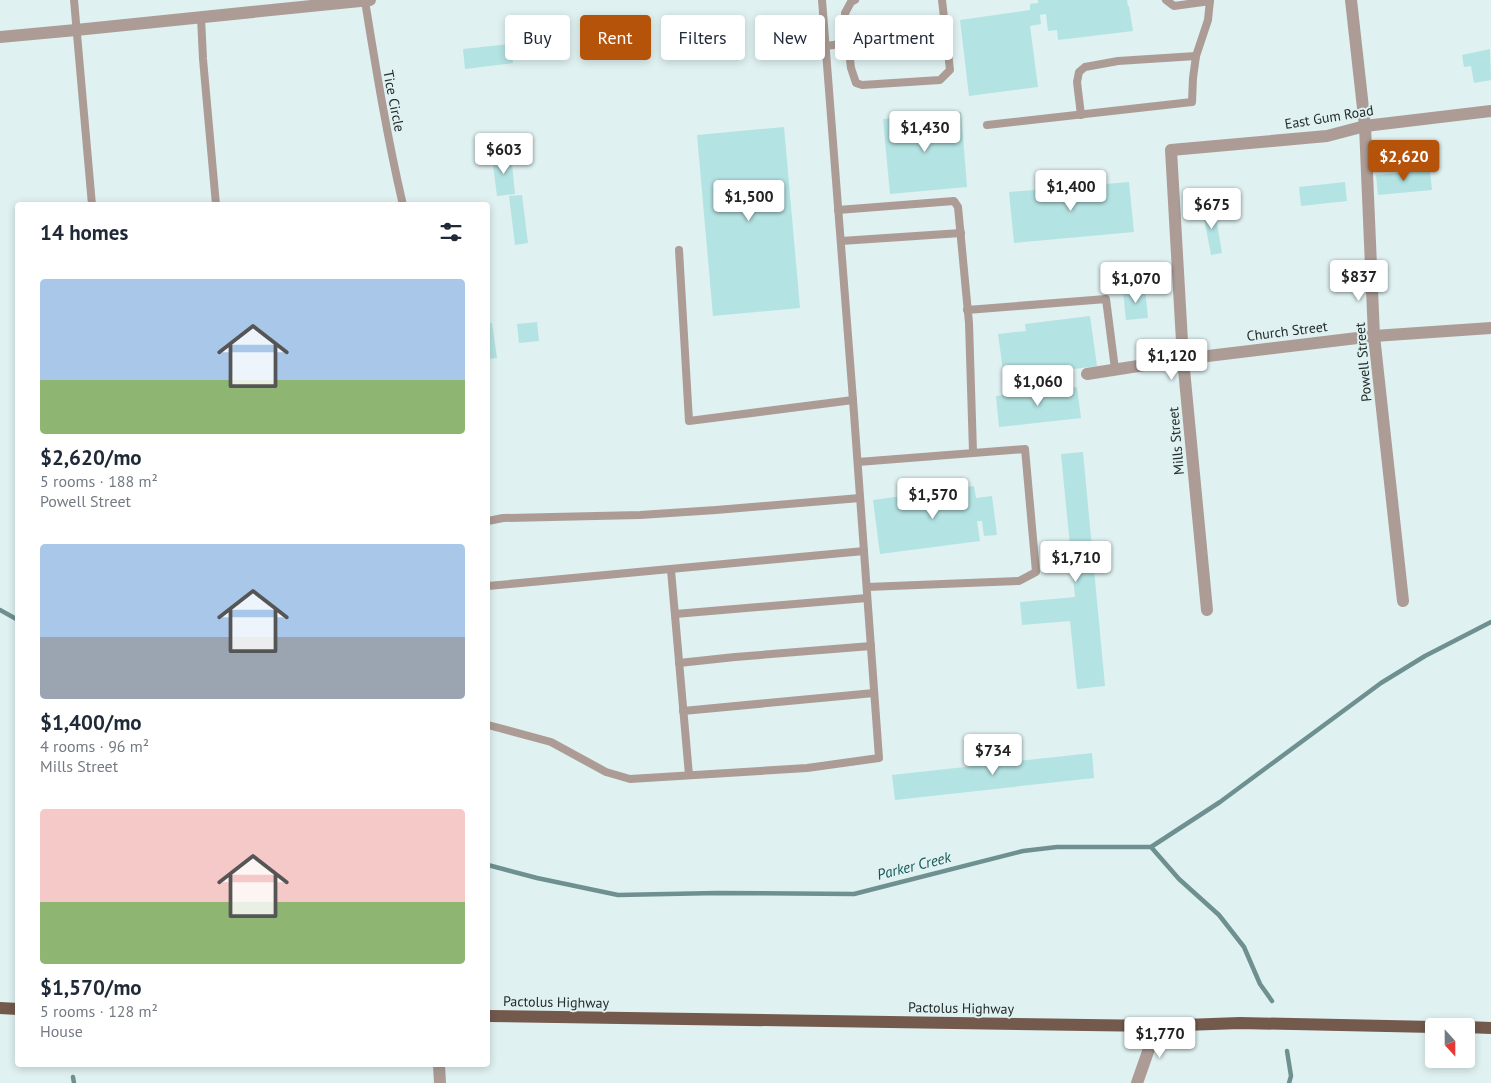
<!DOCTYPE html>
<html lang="en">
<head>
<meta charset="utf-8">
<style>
	body { margin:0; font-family:"PT Sans",sans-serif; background:#f2f2f3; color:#1f2937; height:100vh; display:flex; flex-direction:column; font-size:19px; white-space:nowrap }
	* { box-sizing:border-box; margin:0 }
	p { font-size:16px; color:#747a83 }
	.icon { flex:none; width:28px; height:28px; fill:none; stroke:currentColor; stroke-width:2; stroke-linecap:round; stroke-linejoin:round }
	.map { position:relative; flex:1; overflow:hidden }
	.drawer { position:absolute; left:15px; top:202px; width:475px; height:865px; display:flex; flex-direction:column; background:#fff; border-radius:5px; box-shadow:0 2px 8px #0003 }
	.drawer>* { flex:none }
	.top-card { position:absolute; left:505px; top:15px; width:475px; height:45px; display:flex; gap:10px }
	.needle { width:32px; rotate:159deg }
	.buttons { position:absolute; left:1425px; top:1018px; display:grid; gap:10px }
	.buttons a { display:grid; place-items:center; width:50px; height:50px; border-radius:5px; background:#fff; box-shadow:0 2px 8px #0003; font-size:25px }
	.price { position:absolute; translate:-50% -42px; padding:0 11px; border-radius:5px; background:#fff; color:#222; font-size:16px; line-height:32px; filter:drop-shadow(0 1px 2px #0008) }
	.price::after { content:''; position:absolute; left:50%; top:30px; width:15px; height:11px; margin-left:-8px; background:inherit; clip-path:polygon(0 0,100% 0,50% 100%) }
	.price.selected { background:#b45309; color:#fff }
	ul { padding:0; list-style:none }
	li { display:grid; align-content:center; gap:10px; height:265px; padding:0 25px }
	li span { display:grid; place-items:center; height:155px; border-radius:5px; color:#555 }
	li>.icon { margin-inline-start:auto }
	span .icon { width:90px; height:90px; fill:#fffc; stroke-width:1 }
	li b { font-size:21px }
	h2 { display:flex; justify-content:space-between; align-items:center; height:60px; padding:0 25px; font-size:21px }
	.chip { padding:0 18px; border-radius:5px; background:#fff; box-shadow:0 2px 8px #0003; font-size:18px; line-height:45px }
	.chip.selected { background:#b45309; color:#fff }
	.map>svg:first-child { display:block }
</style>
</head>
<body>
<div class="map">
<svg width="1491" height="1083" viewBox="0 0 1491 1083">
	<rect width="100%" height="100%" fill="#dff1f1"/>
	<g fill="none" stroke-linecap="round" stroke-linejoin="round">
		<g stroke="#6f9090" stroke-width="4.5">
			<path d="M0,610l18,10"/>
			<path d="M1151,847l69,-45 161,-119 44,-27 66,-34"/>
			<path d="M488,865l49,13 81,17 99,-2 137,1 169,-43 34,-4h94l28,32 40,36 25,32 16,37 12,17"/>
			<path d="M1287,1051l4,25 -2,7"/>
			<path d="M73,1077l1,6"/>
		</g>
	</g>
	<g fill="#b4e3e3">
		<path d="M1038,0h89l1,6h1l4,25 -75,9 -1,-10 -9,1 -2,-17 -6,1 1,9 -11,2 8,61 -69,9 -9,-76 70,-10v-6l8,-1z"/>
		<path d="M511,44l2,19 -48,6 -2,-20z"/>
		<path d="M1490,49l1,31 -17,3 -3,-17 -7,1 -2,-12z"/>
		<path d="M961,112l6,75 -77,7 -7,-75z"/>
		<path d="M784,127l16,181 -87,8 -16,-181z"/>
		<path d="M511,153l4,41 -18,2 -5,-38 10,-1v-3z"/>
		<path d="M1430,170l2,20 -54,5 -2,-20z"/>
		<path d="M1129,182l5,50 -120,11 -5,-51z"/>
		<path d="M1345,182l2,19 -46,5 -2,-19z"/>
		<path d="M522,195l6,48 -13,2 -6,-49z"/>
		<path d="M1214,205l8,48 -11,2 -9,-48z"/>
		<path d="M1145,289l3,29 -22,2 -3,-29z"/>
		<path d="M1090,316l7,50 -93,12 -6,-44 28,-3 -1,-7z"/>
		<path d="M537,322l2,19 -20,2 -2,-19z"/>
		<path d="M488,323h4l5,35 -9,1z"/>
		<path d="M1077,387l4,31 -82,9 -3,-31z"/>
		<path d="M1083,452l22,234 -28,3 -7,-68 -48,4 -2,-23 55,-5 -14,-143z"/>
		<path d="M974,486l2,12 16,-2 5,39 -13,1 -2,-15h-5l3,20 -100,13 -7,-54z"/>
		<path d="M1092,753l2,25 -199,22 -3,-25z"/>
	</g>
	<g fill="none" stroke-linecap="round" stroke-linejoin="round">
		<g stroke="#ac9c95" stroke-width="8">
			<path d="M74,0l18,205"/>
			<path d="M942,0l8,70 -10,10 -78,5 -6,-2 -5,-15 -3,-25 98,-9"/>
			<path d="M1166,0l8,6 36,-5"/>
			<path d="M365,1c11,68 22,136 38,204"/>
			<path d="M201,17l2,42 13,146"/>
			<path d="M826,46l22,-3 -3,-30 6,-11 4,-2"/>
			<path d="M1081,115l-4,-33 2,-10 6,-5 33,-6 78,-5"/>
			<path d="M987,125l205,-23 1,-24 3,-22 12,-36 2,-20"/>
			<path d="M838,210l116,-9 4,6 11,116 4,129"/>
			<path d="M841,241l120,-8"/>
			<path d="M679,250l10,171 164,-21"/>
			<path d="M967,310l139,-11 9,70"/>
			<path d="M858,462l167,-13 11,123 -17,9 -152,6"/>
			<path d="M488,521l15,-3 137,-3 76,-5 144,-12"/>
			<path d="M671,570l18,205"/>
			<path d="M488,586l376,-35"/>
			<path d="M675,614l192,-16"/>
			<path d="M679,663l56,-6 136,-11"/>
			<path d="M683,711l191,-18"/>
			<path d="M488,725l63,17 55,30 24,7 177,-11 72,-10 -26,-358 -31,-400"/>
		</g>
		<g stroke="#ac9c95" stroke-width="12">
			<path d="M1351,0l14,126 9,210 29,265"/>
			<path d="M0,37l76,-7 294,-30"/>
			<path d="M1087,374l96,-15 191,-23 117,-8"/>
			<path d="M1207,610l-24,-251 -12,-209 156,-14 38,-10 126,-15"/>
			<path d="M439,1065l1,18"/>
			<path d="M1137,1083l20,-57"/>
		</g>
		<g stroke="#74594d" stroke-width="12">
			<path d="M0,1008l18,1"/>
			<path d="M488,1016l669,10 83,-3 194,4"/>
			<path d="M1466,1027l25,1"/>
		</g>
	</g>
	<g text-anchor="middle" stroke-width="4" stroke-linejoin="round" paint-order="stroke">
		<g font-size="14" fill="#242b2b" stroke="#dff1f1">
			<text transform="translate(394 101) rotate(79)" y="5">Tice Circle</text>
			<text transform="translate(1329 117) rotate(-9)" y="5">East Gum Road</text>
			<text transform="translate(1287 331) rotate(-7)" y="5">Church Street</text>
			<text transform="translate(1363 362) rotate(-95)" y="5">Powell Street</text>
			<text transform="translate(1176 441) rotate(-95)" y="5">Mills Street</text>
			<text transform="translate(556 1002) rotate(1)" y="5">Pactolus Highway</text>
			<text transform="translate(961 1008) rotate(1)" y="5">Pactolus Highway</text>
		</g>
		<g font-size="15" font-style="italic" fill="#145555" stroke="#dff1f1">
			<text transform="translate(914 866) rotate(-14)" y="5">Parker Creek</text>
		</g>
	</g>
</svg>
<div class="buttons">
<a><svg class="needle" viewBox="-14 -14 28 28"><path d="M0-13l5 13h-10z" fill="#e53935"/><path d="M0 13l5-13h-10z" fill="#747a83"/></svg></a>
</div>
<b class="price" style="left:925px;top:153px">$1,430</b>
<b class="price" style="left:504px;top:175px">$603</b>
<b class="price selected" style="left:1404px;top:182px">$2,620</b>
<b class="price" style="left:1071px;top:212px">$1,400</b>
<b class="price" style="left:749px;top:222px">$1,500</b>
<b class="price" style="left:1212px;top:230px">$675</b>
<b class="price" style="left:1359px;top:302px">$837</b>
<b class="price" style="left:1136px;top:304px">$1,070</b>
<b class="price" style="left:1172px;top:381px">$1,120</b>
<b class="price" style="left:1038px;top:407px">$1,060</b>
<b class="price" style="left:933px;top:520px">$1,570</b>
<b class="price" style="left:1076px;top:583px">$1,710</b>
<b class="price" style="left:993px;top:776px">$734</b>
<b class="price" style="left:1160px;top:1059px">$1,770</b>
<div class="top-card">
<a class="chip">Buy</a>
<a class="chip selected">Rent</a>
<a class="chip">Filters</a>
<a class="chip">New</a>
<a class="chip">Apartment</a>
</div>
<section class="drawer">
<h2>14 homes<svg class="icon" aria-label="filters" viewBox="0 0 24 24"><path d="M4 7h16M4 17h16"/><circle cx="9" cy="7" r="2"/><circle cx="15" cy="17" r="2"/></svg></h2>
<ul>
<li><span style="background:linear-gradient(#a9c7e8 65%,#8fb573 0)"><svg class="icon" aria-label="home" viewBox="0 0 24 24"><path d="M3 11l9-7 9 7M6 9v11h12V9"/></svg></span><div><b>$2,620/mo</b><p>5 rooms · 188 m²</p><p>Powell Street</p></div></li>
<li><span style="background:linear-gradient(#a9c7e8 60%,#9aa5b1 0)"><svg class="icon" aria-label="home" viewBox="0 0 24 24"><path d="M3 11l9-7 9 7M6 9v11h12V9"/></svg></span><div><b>$1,400/mo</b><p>4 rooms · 96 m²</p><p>Mills Street</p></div></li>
<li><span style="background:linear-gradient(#f6c9c9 60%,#8fb573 0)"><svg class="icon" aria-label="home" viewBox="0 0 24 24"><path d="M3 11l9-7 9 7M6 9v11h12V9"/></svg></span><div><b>$1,570/mo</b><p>5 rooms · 128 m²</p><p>House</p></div></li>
</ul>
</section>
</div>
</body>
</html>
